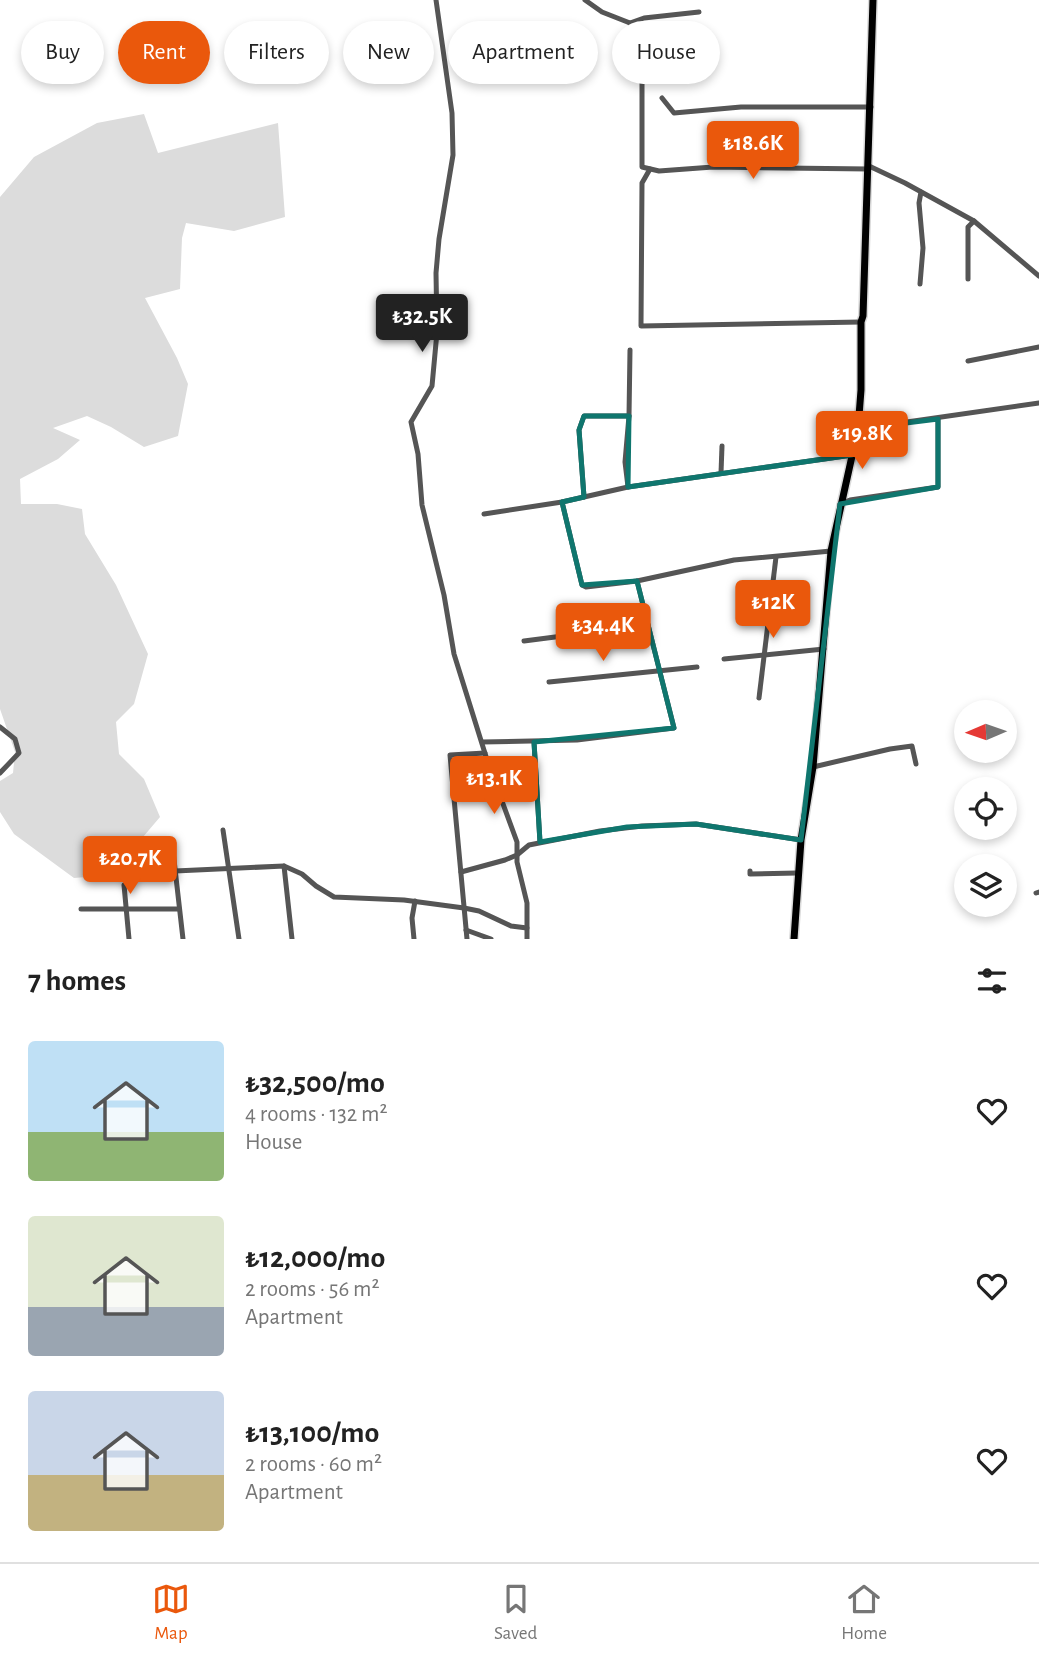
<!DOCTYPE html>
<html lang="en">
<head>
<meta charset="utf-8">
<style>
	body { margin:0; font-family:"Alegreya Sans",sans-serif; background:#f2f2f2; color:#222; height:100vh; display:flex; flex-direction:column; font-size:26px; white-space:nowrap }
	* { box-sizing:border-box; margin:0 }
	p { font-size:23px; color:#767676 }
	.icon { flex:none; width:38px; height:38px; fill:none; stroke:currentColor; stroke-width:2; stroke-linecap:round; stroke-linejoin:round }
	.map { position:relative; height:939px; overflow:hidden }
	.sheet { display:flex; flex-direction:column; background:#fff; flex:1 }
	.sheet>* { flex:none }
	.banner { position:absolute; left:21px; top:21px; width:998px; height:63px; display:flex; gap:14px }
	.needle { width:46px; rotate:268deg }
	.controls { position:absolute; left:954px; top:700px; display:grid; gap:14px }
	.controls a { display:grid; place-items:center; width:63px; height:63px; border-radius:50%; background:#fff; box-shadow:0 4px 10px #0003; font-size:35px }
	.price { position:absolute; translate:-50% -60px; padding:0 16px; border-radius:7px; background:#ea580c; color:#fff; font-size:23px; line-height:46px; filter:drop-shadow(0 2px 4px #0008) }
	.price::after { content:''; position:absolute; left:50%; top:42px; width:21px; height:16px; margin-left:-10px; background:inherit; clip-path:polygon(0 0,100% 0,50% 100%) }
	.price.selected { background:#222; color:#fff }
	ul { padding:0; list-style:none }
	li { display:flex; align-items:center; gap:21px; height:175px; padding:0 28px }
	li span { display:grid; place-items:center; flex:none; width:196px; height:140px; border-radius:7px; color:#555 }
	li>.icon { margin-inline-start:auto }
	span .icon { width:84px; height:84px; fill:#fffc; stroke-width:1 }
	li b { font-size:30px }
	h2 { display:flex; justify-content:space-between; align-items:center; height:84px; padding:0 28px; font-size:30px }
	.pill { padding:0 24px; border-radius:32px; background:#fff; box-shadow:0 4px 10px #0003; font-size:24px; line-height:63px }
	.pill.selected { background:#ea580c; color:#fff }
	.tab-bar { display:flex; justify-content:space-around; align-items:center; height:98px; border-top:2px solid #e0e0e0; background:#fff; font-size:19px; color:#767676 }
	.tab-bar a { display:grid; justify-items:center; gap:4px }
	.tab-bar .selected { color:#ea580c }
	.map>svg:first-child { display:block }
</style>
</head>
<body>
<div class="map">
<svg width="1039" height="939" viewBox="0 0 1039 939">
	<rect width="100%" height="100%" fill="#fff"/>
	<path fill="#dcdcdc" d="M144,114l14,39 120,-30 7,94 -51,14 -48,-8 -4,15 -2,51 -35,9 32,60 11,26 -10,52 -34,11 -33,-20 -24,-11 -34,12 27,12 -22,19 -38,20 1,25h36l25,5 3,25 31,51 32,69 -14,50 -18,18 3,32 25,25 16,38 -34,40 -28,19 -24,2 -60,-44 -14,-22v-31l13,-8 2,-21 -15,-43v-512l34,-40 63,-34z"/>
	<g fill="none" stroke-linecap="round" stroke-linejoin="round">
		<defs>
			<path id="major" d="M794,939l7,-99 12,-73 18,-216 27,-122 3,-39v-68l2,-6 10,-316"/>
		</defs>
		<use href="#major" stroke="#dbdbdb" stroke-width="10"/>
		<g stroke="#555" stroke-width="5">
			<path d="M436,0l16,113 1,42 -14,84 -3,34 1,59 -5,54 -21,36 7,32 4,51 22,90 10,59 34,109 29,79v20l10,41v36"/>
			<path d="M585,0l17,12 28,11 14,-5 55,-6"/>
			<path d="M630,23l12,44v100l17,4 54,-4 156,2"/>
			<path d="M662,98l12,15 67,-6h130"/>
			<path d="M869,166l36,17 69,38 65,55"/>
			<path d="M650,169l-8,14 -1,143 220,-4"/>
			<path d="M968,279v-52l6,-6"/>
			<path d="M920,284l3,-36 -4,-45 2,-11"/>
			<path d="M968,361l71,-14"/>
			<path d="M858,429l181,-26"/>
			<path d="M721,473l1,-27"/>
			<path d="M628,487l-3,-25 4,-46 1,-66"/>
			<path d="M584,497l-5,-67 5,-14h45"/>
			<path d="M562,502l20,83 4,2 51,-6 97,-21 97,-9"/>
			<path d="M840,504l10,-4 88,-13v-68"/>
			<path d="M484,514l78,-12 66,-15 224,-32"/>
			<path d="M524,641l124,-16"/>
			<path d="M724,659l100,-10"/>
			<path d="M549,682l148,-15"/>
			<path d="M759,698l17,-141"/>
			<path d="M0,727l15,12 4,14 -19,20"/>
			<path d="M482,742l95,-2 97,-12 -37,-147"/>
			<path d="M534,742l6,100"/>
			<path d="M813,767l77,-18 22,-3 4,18"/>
			<path d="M223,830l16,109"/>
			<path d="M173,851l10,88"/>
			<path d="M284,866l8,73"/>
			<path d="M175,871l109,-5 18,8 14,12 18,11 70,3 60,8 15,3 32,15 16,2"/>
			<path d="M750,871v3l47,-1"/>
			<path d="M461,872l44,-12 12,-5 12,-10 71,-14 42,-5 54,-2 105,16"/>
			<path d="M124,885l5,54"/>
			<path d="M1036,893l3,-1"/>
			<path d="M81,909h98"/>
			<path d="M466,930l25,9"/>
			<path d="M414,939l-2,-21 3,-17"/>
			<path d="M467,939l-17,-184 35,-2"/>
		</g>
		<use href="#major" stroke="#000" stroke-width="7"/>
	</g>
	<path fill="none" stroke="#0f766e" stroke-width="5" stroke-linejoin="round" d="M584,416h45l-1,71 224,-32 6,-26 80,-10v68l-98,17 -39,336 -105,-16 -69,3 -87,15 -6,-100 140,-14 -37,-147 -55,4 -20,-83 22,-5 -5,-67z"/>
</svg>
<div class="controls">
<a><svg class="needle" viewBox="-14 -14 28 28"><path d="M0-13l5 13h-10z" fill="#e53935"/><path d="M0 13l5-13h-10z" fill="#767676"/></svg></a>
<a><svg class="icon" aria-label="locate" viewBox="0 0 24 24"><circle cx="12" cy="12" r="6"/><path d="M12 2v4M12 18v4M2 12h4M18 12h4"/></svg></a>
<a><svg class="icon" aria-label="layers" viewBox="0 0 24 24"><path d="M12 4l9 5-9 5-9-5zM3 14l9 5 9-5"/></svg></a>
</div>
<b class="price" style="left:753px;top:181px">₺18.6K</b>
<b class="price selected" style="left:422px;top:354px">₺32.5K</b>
<b class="price" style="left:862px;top:471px">₺19.8K</b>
<b class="price" style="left:773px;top:640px">₺12K</b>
<b class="price" style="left:603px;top:663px">₺34.4K</b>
<b class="price" style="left:494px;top:816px">₺13.1K</b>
<b class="price" style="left:130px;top:896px">₺20.7K</b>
<div class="banner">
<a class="pill">Buy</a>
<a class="pill selected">Rent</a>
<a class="pill">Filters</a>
<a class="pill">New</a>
<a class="pill">Apartment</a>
<a class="pill">House</a>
</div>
</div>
<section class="sheet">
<h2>7 homes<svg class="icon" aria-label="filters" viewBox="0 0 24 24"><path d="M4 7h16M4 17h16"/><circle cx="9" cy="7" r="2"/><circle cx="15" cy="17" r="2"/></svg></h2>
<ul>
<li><span style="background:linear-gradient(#bfe0f5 65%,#8fb573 0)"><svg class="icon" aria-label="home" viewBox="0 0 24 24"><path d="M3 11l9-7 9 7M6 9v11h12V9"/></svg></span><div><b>₺32,500/mo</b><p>4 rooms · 132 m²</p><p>House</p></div><svg class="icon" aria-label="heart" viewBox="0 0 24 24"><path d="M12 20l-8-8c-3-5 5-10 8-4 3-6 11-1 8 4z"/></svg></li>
<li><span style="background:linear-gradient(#dfe7d0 65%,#9aa5b1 0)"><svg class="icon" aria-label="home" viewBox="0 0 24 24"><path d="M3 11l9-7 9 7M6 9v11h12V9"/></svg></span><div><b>₺12,000/mo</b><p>2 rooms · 56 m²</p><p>Apartment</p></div><svg class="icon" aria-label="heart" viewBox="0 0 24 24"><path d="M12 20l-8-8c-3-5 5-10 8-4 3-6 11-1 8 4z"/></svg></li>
<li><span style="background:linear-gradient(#c9d6e8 60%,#c2b280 0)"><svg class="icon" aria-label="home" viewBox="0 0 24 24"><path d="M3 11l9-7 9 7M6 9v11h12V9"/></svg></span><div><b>₺13,100/mo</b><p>2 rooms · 60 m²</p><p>Apartment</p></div><svg class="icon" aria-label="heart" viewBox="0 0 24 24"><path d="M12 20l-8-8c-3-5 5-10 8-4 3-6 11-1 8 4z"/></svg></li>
</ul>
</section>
<nav class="tab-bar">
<a class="selected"><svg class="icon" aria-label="map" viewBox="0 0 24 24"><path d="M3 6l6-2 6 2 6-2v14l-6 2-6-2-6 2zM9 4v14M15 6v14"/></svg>Map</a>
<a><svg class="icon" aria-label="saved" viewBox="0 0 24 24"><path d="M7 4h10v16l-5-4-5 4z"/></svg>Saved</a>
<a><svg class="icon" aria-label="home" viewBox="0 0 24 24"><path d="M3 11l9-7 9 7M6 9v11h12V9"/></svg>Home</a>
</nav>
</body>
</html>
